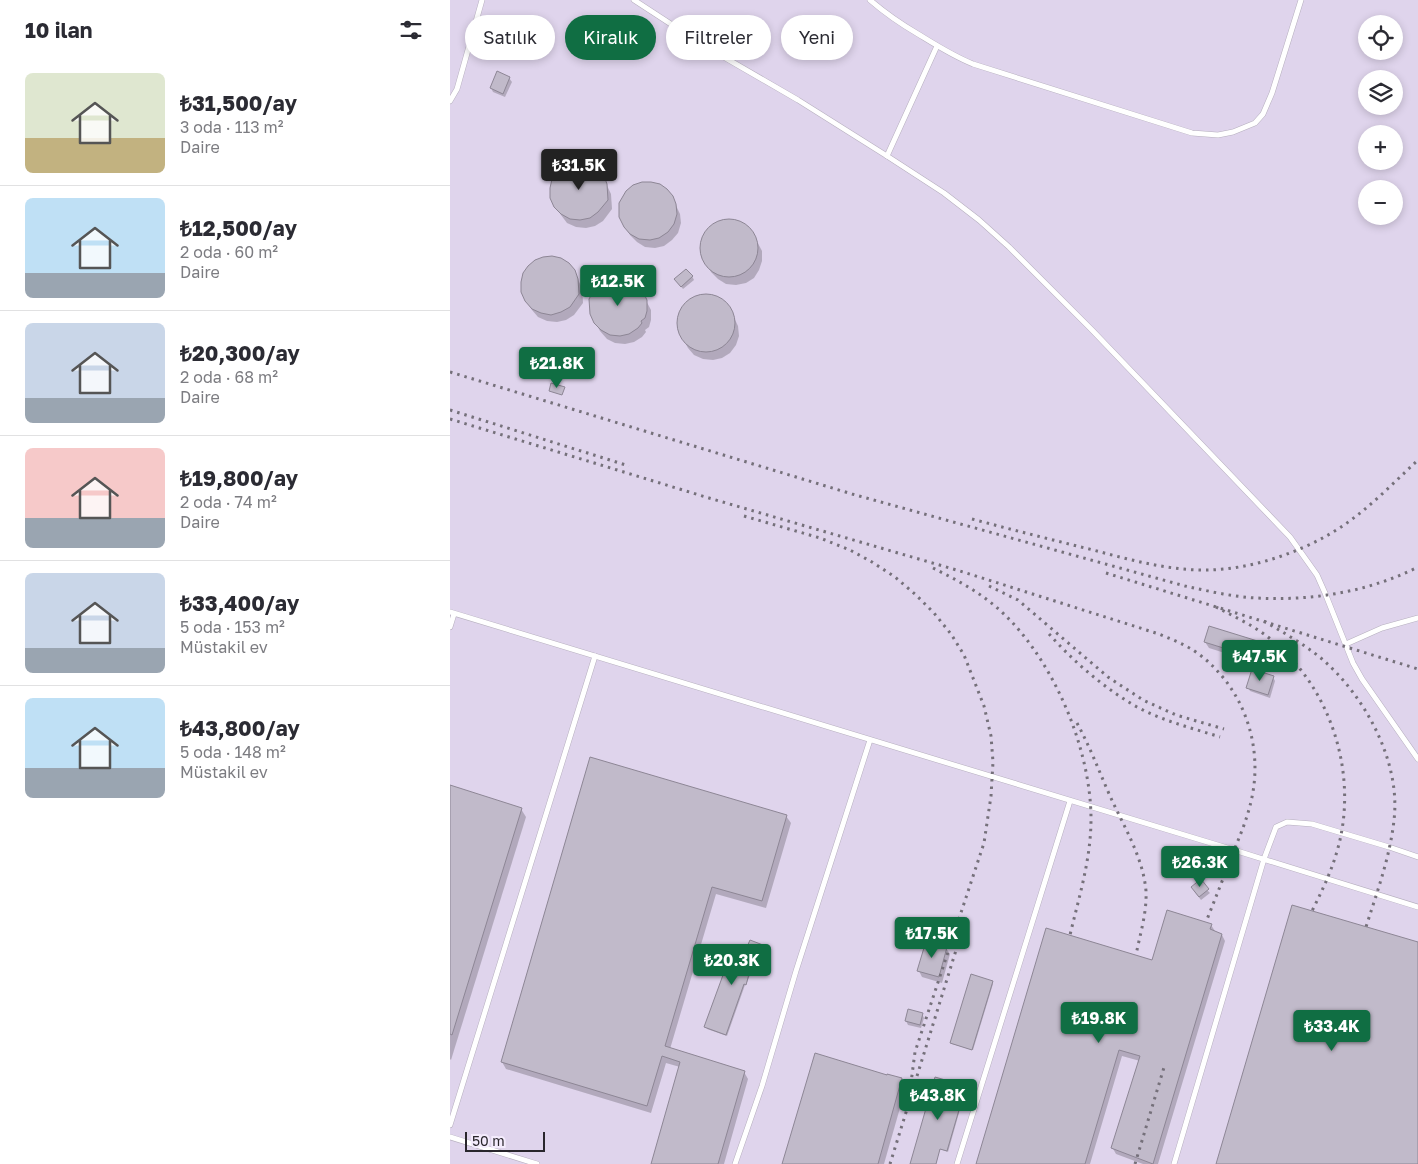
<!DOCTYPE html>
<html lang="tr">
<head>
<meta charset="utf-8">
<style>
	body { margin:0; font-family:"Golos Text",sans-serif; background:#f2f2f3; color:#2b2b33; height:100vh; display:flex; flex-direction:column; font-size:19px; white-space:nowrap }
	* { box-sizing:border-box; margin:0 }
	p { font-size:16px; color:#7c7c81 }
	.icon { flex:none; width:28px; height:28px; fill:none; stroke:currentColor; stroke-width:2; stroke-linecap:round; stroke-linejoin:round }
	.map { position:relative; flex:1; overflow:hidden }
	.details { display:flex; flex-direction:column; background:#fff; width:450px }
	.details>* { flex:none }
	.banner { position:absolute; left:15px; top:15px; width:475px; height:45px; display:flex; gap:10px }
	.fabs { position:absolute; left:908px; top:15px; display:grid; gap:10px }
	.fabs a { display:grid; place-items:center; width:45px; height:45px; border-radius:50%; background:#fff; box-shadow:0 2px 8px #0003; font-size:25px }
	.scale { position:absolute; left:15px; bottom:12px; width:80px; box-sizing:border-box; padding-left:5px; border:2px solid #29262c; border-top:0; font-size:14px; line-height:18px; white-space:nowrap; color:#29262c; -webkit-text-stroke:4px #f4ecfd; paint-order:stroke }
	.price { position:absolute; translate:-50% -42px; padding:0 11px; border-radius:5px; background:#106e43; color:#fff; font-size:16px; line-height:32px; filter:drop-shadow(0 1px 2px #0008) }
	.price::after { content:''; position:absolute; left:50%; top:30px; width:15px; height:11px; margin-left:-8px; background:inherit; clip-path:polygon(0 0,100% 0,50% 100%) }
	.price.on { background:#222; color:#fff }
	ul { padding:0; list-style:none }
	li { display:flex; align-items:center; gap:15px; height:125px; padding:0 25px }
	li+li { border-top:1px solid #e1e1e2 }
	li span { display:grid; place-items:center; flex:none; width:140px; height:100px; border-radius:8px; color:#555 }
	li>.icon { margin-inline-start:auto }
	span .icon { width:60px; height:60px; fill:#fffc; stroke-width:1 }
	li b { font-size:21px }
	h2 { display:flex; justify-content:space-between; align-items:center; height:60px; padding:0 25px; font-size:21px }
	.tag { padding:0 18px; border-radius:22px; background:#fff; box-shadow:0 2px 8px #0003; font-size:18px; line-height:45px }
	.tag.on { background:#106e43; color:#fff }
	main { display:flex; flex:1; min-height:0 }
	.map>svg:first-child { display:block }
</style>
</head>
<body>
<main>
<section class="details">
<h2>10 ilan<svg class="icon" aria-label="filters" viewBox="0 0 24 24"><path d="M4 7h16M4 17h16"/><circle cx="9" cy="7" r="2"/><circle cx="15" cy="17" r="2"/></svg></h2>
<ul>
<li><span style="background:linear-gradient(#dfe7d0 65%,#c2b280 0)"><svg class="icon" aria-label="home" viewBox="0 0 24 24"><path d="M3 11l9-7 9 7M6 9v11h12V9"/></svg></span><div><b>₺31,500/ay</b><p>3 oda · 113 m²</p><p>Daire</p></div></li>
<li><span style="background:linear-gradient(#bfe0f5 75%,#9aa5b1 0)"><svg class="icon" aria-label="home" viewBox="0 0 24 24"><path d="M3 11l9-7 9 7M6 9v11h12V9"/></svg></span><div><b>₺12,500/ay</b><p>2 oda · 60 m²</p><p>Daire</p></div></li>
<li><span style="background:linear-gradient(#c9d6e8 75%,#9aa5b1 0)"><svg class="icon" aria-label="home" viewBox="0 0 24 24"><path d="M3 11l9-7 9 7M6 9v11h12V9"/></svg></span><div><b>₺20,300/ay</b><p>2 oda · 68 m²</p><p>Daire</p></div></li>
<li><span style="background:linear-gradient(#f6c9c9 70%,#9aa5b1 0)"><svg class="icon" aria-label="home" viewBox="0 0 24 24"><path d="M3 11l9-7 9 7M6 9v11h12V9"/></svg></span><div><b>₺19,800/ay</b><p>2 oda · 74 m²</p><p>Daire</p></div></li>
<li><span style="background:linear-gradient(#c9d6e8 75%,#9aa5b1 0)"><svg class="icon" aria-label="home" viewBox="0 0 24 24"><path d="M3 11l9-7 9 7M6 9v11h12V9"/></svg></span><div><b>₺33,400/ay</b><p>5 oda · 153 m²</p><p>Müstakil ev</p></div></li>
<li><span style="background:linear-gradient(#bfe0f5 70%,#9aa5b1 0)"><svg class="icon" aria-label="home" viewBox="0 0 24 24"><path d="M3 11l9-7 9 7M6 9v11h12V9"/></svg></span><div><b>₺43,800/ay</b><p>5 oda · 148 m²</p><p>Müstakil ev</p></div></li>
</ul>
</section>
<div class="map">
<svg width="968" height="1164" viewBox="0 0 968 1164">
	<rect width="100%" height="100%" fill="#e7dfef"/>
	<path fill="#dfd4ec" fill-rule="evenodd" d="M0,0h968v1164h-968zM916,24h28v27h-28zM916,79h28v27h-28zM916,134h28v27h-28zM916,189h28v27h-28z"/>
	<g fill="#0003">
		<path d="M59,78l3,4 -7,15 -12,-5 -2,-4z"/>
		<path d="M153,177l8,17 1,15 -9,12 -8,5 -9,2 -10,-1 -9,-4 -6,-8 -6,-9z"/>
		<path d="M222,197l8,17 1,9 -3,10 -6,7 -8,6 -9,2 -10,-1 -8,-5 -7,-7 -5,-9z"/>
		<path d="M273,220h9l8,2 8,5 5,7 9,17v10l-3,9 -5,8 -8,5 -10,2 -10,-1 -8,-5 -7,-7 -9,-18 -1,-9 3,-9 4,-7 7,-5z"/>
		<path d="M124,271l8,17 1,15 -9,12 -8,5 -9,2 -10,-1 -9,-4 -6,-7 -6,-9z"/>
		<path d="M242,276l2,4 -11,9 -7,-9z"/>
		<path d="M192,293l9,17v10l-2,7 -4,3 1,2 -4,5 -8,5 -9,2 -10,-1 -8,-4 -7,-8 -5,-9z"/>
		<path d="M258,295l9,3 7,4 6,7 8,17 1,10 -3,9 -6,8 -8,5 -9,2 -10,-1 -9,-4 -6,-7 -10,-18v-10l2,-8 5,-8 7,-5 8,-3z"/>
		<path d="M755,642l58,2 4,6 -5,15 -53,-17z"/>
		<path d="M823,677l2,4 -5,17 -20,-7 -2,-4z"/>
		<path d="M0,787l71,22 5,8 -75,243 -1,-1z"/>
		<path d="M336,816l5,7 -25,85 -50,-14 -46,155 74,23 4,7 -24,85h-72l28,-97 -14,-4 -15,50 -145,-44 -4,-7z"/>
		<path d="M757,890l3,3 -9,7 -7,-9z"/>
		<path d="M761,925l4,6 7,4 3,6 -67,223h-15l-27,-10 -4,-7 28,-86 -18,-5 -32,108h-113l176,-202z"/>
		<path d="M312,946l1,1 -10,29 -3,-1 -4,10h-1l-18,51 -20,-7 -1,-2z"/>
		<path d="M496,948l4,6 -8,29 -20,-6 -3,-6z"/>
		<path d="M542,982l1,2 -20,66 -21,-6 -1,-1z"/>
		<path d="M472,1014l2,4 -3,10 -13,-3 -2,-4z"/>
		<path d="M427,1073l24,6 5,8 -22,77h-101z"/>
		<path d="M515,1087l1,1 -18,64 -8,-3 -4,15h-24z"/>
	</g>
	<g fill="#c1baca" stroke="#8d8695">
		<path d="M47,71l13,6 -7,17 -13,-6z"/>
		<path d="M122,162h9l9,2 8,5 6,7 3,8 1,16 -10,12 -8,6 -10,2 -10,-1 -9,-5 -7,-7 -4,-9v-10l2,-9 5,-8 7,-6z"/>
		<path d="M192,182h9l9,2 7,5 6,7 3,8 1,10 -3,10 -6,8 -9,6 -9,2 -11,-1 -9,-5 -6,-7 -5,-10v-14l7,-12 7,-6z"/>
		<circle cx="279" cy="248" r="29"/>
		<path d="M102,256l9,2 8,5 6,7 3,9 1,15 -9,13 -9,5 -10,3 -10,-2 -9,-4 -7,-8 -4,-9v-10l2,-9 5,-7 7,-6 8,-3z"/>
		<path d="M236,269l7,7 -12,11 -7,-8z"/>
		<path d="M162,278h9l9,2 7,5 6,7 4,8v11l-2,7 -4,3 1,2 -4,5 -9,6 -9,2 -10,-1 -9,-5 -7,-7 -4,-9 -1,-15 7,-12 7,-6z"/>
		<circle cx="256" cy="323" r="29"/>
		<path d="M101,383l14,4 -3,8 -13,-4z"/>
		<path d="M759,626l55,17 -5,16 -55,-17z"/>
		<path d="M802,669l22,7 -6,19 -22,-7z"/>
		<path d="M140,757l197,58 -25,86 -50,-14 -47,159 80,25 -27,93h-67l29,-102 -18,-6 -15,50 -146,-44z"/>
		<path d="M0,785l72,23 -70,227 -2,-1z"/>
		<path d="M751,879l8,10 -10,8 -8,-10z"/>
		<path d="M842,905l126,37v222h-202z"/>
		<path d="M717,910l45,14 -2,5 12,5 -69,230 -42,-16 29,-92 -21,-6 -34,114h-109l70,-236 106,32z"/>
		<path d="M300,940l13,5 -11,30 -3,-1 -3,11 -2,-1 -18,51 -22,-8 30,-82 12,4z"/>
		<path d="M476,941l21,6 -8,30 -22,-6z"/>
		<path d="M521,974l22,7 -21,69 -22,-7z"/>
		<path d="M458,1009l15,4 -3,12 -15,-4z"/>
		<path d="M365,1053l72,22v-1l15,4 -24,86h-96z"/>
		<path d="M485,1077l31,9 -19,65 -7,-2 -4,15h-26z"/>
	</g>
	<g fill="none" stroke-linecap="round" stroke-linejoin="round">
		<defs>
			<g id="service">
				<path d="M184,0l69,45 95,55 89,56 57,37 35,27 30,27 83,83 198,207 27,38 8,18 28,70 9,16 56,80"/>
				<path d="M420,0c15,13 31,24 48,34 18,11 35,22 55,30l219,69 26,2 15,-3 22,-9 8,-9 9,-21 29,-93"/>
				<path d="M0,101l7,-12 25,-89"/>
				<path d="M437,156l50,-110"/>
				<path d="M0,612l784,238 184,57"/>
				<path d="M0,627l4,-13"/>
				<path d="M896,644l36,-16 36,-10"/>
				<path d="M0,1125l145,-469"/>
				<path d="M0,1137l87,27"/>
				<path d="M285,1164l27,-78 34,-115 74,-231"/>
				<path d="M507,1164l113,-363"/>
				<path d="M724,1164l90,-305 12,-32 11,-5 25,2 77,23 29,10"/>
			</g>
		</defs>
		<use href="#service" stroke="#b6afbe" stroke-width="6"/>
		<use href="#service" stroke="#fff" stroke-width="5"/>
		<g stroke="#75707a" stroke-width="3" stroke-dasharray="2.5 5" stroke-linecap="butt">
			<path d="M0,372l402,122 333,92c23,5 48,11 72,12 55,3 111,-6 161,-31"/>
			<path d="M0,410l179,56"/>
			<path d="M0,419l259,79 251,73 199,63c14,6 28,11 41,21 43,33 63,89 52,142 -4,20 -12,39 -20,58 -8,22 -17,44 -26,67"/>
			<path d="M294,516l76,22 30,12 22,12 23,15 21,18 18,18 17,21 13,21 20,51 7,30 2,26 -2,34 -7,47 -69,209 -7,54 -18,58"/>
			<path d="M522,519c41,11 81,21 121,31 38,10 77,21 116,20 40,-1 84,-15 119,-35 34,-19 62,-49 90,-75"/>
			<path d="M483,568c22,11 43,22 62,38 56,47 96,141 96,213 0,40 -12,78 -21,116"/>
			<path d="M656,573l312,96"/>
			<path d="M539,586l29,14 90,77 35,23 33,15 48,14"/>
			<path d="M766,607c19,10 41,20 58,35 57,48 83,130 65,202 -6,24 -16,45 -27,67"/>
			<path d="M814,621c20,12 40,23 58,38 43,37 79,103 72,161 -4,37 -17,72 -28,107"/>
			<path d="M599,634c25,28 55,54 88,73 26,14 55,21 83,30"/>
			<path d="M627,723c13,24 22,48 33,73 14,31 33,61 36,95 1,22 -6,43 -10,64"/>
			<path d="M467,1076l40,-129"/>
			<path d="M685,1164l30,-100"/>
		</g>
	</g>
</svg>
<div class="fabs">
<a><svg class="icon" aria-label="locate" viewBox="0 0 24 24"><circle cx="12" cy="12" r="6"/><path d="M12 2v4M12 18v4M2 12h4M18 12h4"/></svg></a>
<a><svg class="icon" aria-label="layers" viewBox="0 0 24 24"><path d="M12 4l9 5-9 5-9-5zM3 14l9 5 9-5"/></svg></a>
<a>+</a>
<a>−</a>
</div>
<div class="scale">50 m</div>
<b class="price on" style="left:129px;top:191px">₺31.5K</b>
<b class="price" style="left:168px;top:307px">₺12.5K</b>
<b class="price" style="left:107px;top:389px">₺21.8K</b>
<b class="price" style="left:810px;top:682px">₺47.5K</b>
<b class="price" style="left:750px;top:888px">₺26.3K</b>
<b class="price" style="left:482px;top:959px">₺17.5K</b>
<b class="price" style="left:282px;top:986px">₺20.3K</b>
<b class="price" style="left:649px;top:1044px">₺19.8K</b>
<b class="price" style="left:882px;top:1052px">₺33.4K</b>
<b class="price" style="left:488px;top:1121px">₺43.8K</b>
<div class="banner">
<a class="tag">Satılık</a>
<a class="tag on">Kiralık</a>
<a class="tag">Filtreler</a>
<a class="tag">Yeni</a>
</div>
</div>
</main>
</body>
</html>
